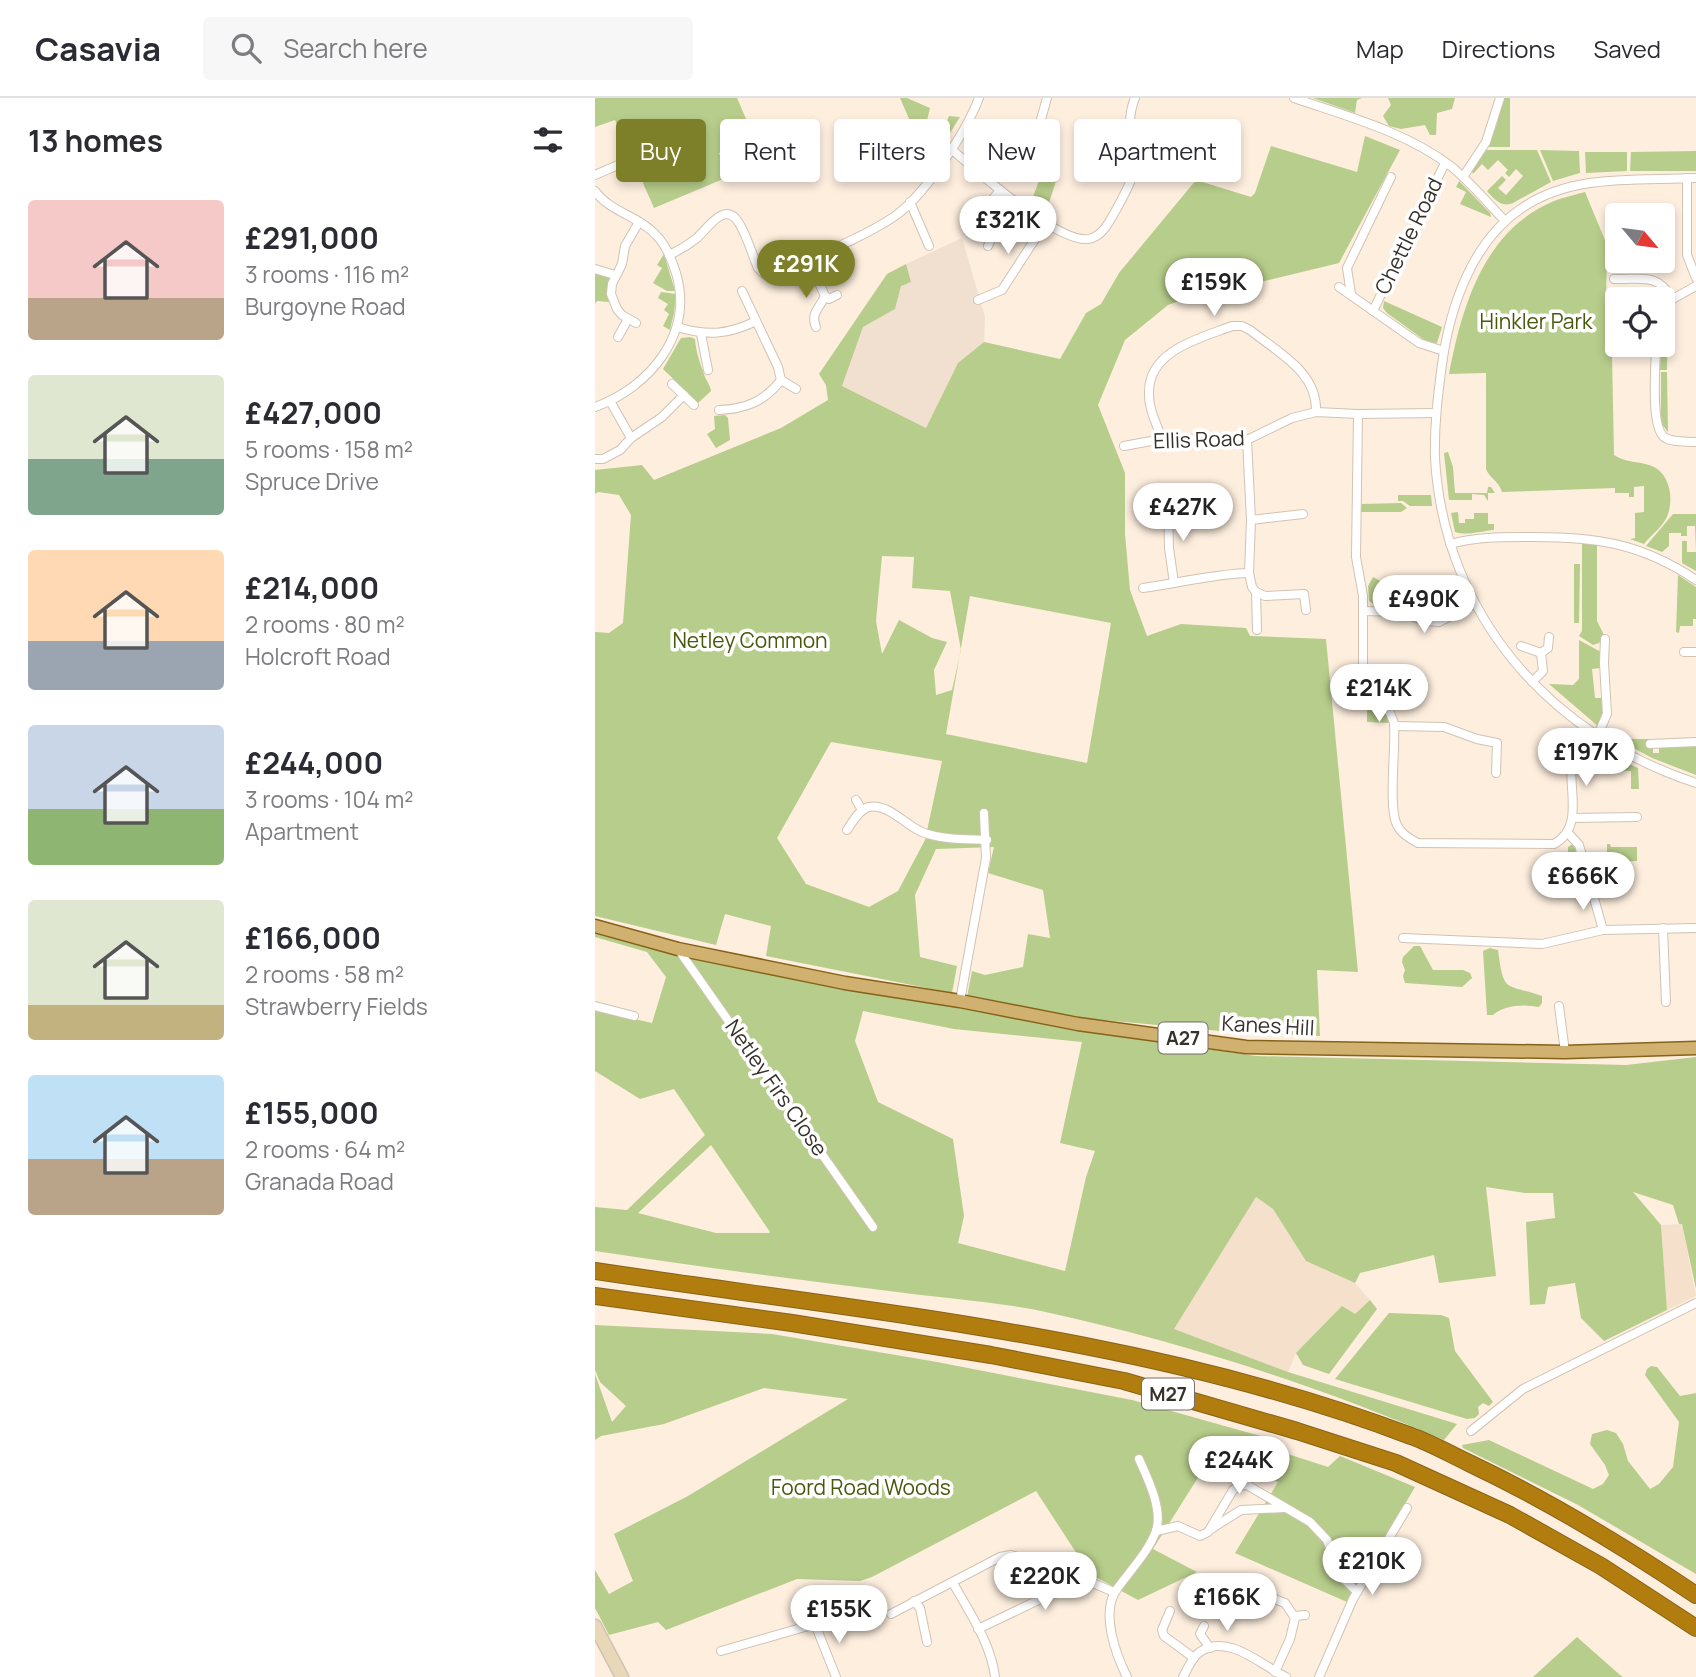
<!DOCTYPE html>
<html lang="en">
<head>
<meta charset="utf-8">
<style>
	body { margin:0; font-family:Manrope,sans-serif; background:#f7f7f7; color:#2b2b33; height:100vh; display:flex; flex-direction:column; font-size:26px; white-space:nowrap }
	* { box-sizing:border-box; margin:0 }
	p { font-size:23px; color:#7c7c81 }
	.icon { flex:none; width:38px; height:38px; fill:none; stroke:currentColor; stroke-width:2; stroke-linecap:round; stroke-linejoin:round }
	.map { position:relative; flex:1; overflow:hidden }
	.details { display:flex; flex-direction:column; background:#fff; width:595px }
	.details>* { flex:none }
	.hud { position:absolute; left:21px; top:21px; width:665px; height:63px; display:flex; gap:14px }
	.needle { width:46px; rotate:119deg }
	.buttons { position:absolute; left:1010px; top:105px; display:grid; gap:14px }
	.buttons a { display:grid; place-items:center; width:70px; height:70px; border-radius:7px; background:#fff; box-shadow:0 4px 10px #0003; font-size:35px }
	.price { position:absolute; translate:-50% -60px; padding:0 16px; border-radius:24px; background:#fff; color:#222; font-size:23px; line-height:46px; filter:drop-shadow(0 2px 4px #0008) }
	.price::after { content:''; position:absolute; left:50%; top:42px; width:21px; height:16px; margin-left:-10px; background:inherit; clip-path:polygon(0 0,100% 0,50% 100%) }
	.price.active { background:#7e8029; color:#fff }
	ul { padding:0; list-style:none }
	li { display:flex; align-items:center; gap:21px; height:175px; padding:0 28px }
	li span { display:grid; place-items:center; flex:none; width:196px; height:140px; border-radius:7px; color:#555 }
	li>.icon { margin-inline-start:auto }
	span .icon { width:84px; height:84px; fill:#fffc; stroke-width:1 }
	li b { font-size:30px }
	h2 { display:flex; justify-content:space-between; align-items:center; height:84px; padding:0 28px; font-size:30px }
	.chip { padding:0 24px; border-radius:7px; background:#fff; box-shadow:0 4px 10px #0003; font-size:24px; line-height:63px }
	.chip.active { background:#7e8029; color:#fff }
	header { display:flex; align-items:center; gap:42px; box-sizing:border-box; height:98px; padding:0 35px; background:#fff; border-bottom:2px solid #e1e1e2 }
	header strong { font-size:33px }
	nav { display:flex; gap:38px; margin-inline-start:auto; font-size:24px }
	.search { width:490px; height:63px; background:#f7f7f7; display:flex; align-items:center; gap:18px; box-sizing:border-box; padding:0 24px; border-radius:7px; color:#7c7c81; font-size:26px }
	main { display:flex; flex:1; min-height:0 }
	.map>svg:first-child { display:block }
</style>
</head>
<body>
<header>
<strong>Casavia</strong>
<div class="search"><svg class="icon" aria-label="search" viewBox="0 0 24 24"><circle cx="10" cy="10" r="6"/><path d="M15 15l6 6"/></svg>Search here</div>
<nav><a>Map</a><a>Directions</a><a>Saved</a></nav>
</header>
<main>
<section class="details">
<h2>13 homes<svg class="icon" aria-label="filters" viewBox="0 0 24 24"><path d="M4 7h16M4 17h16"/><circle cx="9" cy="7" r="2"/><circle cx="15" cy="17" r="2"/></svg></h2>
<ul>
<li><span style="background:linear-gradient(#f6c9c9 70%,#b9a48a 0)"><svg class="icon" aria-label="home" viewBox="0 0 24 24"><path d="M3 11l9-7 9 7M6 9v11h12V9"/></svg></span><div><b>£291,000</b><p>3 rooms · 116 m²</p><p>Burgoyne Road</p></div></li>
<li><span style="background:linear-gradient(#dfe7d0 60%,#7fa58c 0)"><svg class="icon" aria-label="home" viewBox="0 0 24 24"><path d="M3 11l9-7 9 7M6 9v11h12V9"/></svg></span><div><b>£427,000</b><p>5 rooms · 158 m²</p><p>Spruce Drive</p></div></li>
<li><span style="background:linear-gradient(#ffd9b3 65%,#9aa5b1 0)"><svg class="icon" aria-label="home" viewBox="0 0 24 24"><path d="M3 11l9-7 9 7M6 9v11h12V9"/></svg></span><div><b>£214,000</b><p>2 rooms · 80 m²</p><p>Holcroft Road</p></div></li>
<li><span style="background:linear-gradient(#c9d6e8 60%,#8fb573 0)"><svg class="icon" aria-label="home" viewBox="0 0 24 24"><path d="M3 11l9-7 9 7M6 9v11h12V9"/></svg></span><div><b>£244,000</b><p>3 rooms · 104 m²</p><p>Apartment</p></div></li>
<li><span style="background:linear-gradient(#dfe7d0 75%,#c2b280 0)"><svg class="icon" aria-label="home" viewBox="0 0 24 24"><path d="M3 11l9-7 9 7M6 9v11h12V9"/></svg></span><div><b>£166,000</b><p>2 rooms · 58 m²</p><p>Strawberry Fields</p></div></li>
<li><span style="background:linear-gradient(#bfe0f5 60%,#b9a48a 0)"><svg class="icon" aria-label="home" viewBox="0 0 24 24"><path d="M3 11l9-7 9 7M6 9v11h12V9"/></svg></span><div><b>£155,000</b><p>2 rooms · 64 m²</p><p>Granada Road</p></div></li>
</ul>
</section>
<div class="map">
<svg width="1101" height="1579" viewBox="0 0 1101 1579">
	<rect width="100%" height="100%" fill="#fdeede"/>
	<g fill="#f5e1cb">
		<path d="M661,1099l17,12 33,52 49,22 15,17 -15,14 -59,39 -8,19 -115,-43z"/>
		<path d="M1087,1126l14,72 -29,14 -6,-85z"/>
	</g>
	<path fill="#f1dfcf" d="M367,140l23,79 -1,25 -26,21 -32,65 -84,-42 21,-59 32,-18 6,-24 10,-3 -5,-18z"/>
	<g fill="#b7cd8b" fill-rule="evenodd">
		<path d="M0,0h142l16,37 -34,18 9,24 -74,31 -39,-88 -20,7z"/>
		<path d="M305,0h7l23,10 -6,25 16,5 9,-22 11,1 -27,43h-6z"/>
		<path d="M718,0h49l-5,2 -2,13z"/>
		<path d="M793,0h67l-3,11 -15,4 -1,22h-6l-5,-10 -24,4 -12,-3 -6,-10 8,-11z"/>
		<path d="M908,0h7v49h-22l9,-23z"/>
		<path d="M770,38l35,14 -61,113 -91,22 -39,5 -41,15 -43,35 -27,65 27,68v61l5,56 17,46 34,-12 65,4 4,8 76,3 32,333 -41,-2 3,66 -79,-3 -158,-15 -116,-21 5,-26 13,4 38,-8 5,-33 22,4 -7,-48 -55,-17 6,-26 -58,2 -21,46 5,62 37,9 -5,27 -186,-37 5,-30 -46,-12 -9,31 -121,-29v-284l14,1 14,-10 8,-108 -12,-20 -21,-3 -3,2v-24l47,-5 12,15 127,-52 47,-28 -2,-15 -7,-11 68,-100 19,-10 5,18 -10,4 -6,23 -32,18 -21,59 84,42 32,-65 26,-21 76,17 26,-46 15,-9 18,-31 77,-93 55,17 4,-4 16,-47 86,26zM287,458l32,1 -2,31 38,3 11,59 -9,40 -16,5 -2,-25 13,-28 -15,-4 -33,-18 -17,34 -6,-33zM375,498l141,27 -24,140 -141,-29zM236,644l111,19 -17,79 -27,51 -29,16 -63,-23 -29,-46z"/>
		<path d="M891,52h51l14,32 -38,21c-12,5 -19,-4 -26,-12l15,-15 4,4 -8,8 8,7 17,-19 -7,-7 -7,8 -4,-4 3,-3 -10,-10 -10,10 -6,-6 -9,10 -1,-3z"/>
		<path d="M945,52l39,1 1,22 -27,8z"/>
		<path d="M1101,53v20h-66l1,-19z"/>
		<path d="M990,54h42v19l-41,2z"/>
		<path d="M447,75l15,5 -11,34 -15,-10z"/>
		<path d="M864,83l31,32 1,4 -31,-13 6,-12 -10,-5z"/>
		<path d="M990,94l22,53 -1,59h5l3,151c12,8 25,6 38,11 17,7 22,31 16,48 -3,11 -17,21 -24,30l-14,-5 5,-1v-25l9,-1v-26l-10,1v10h-5v-4h-14v-5l-113,4c-3,-11 -13,-14 -16,-23v-96l-37,1c13,-68 35,-144 105,-173 10,-4 21,-6 31,-9z"/>
		<path d="M69,156l11,37h-8l-14,-8 9,-15 -5,-3z"/>
		<path d="M0,174l14,5v25l-12,-1 -2,3z"/>
		<path d="M66,194l15,2 -2,19 -4,17 -7,-4 6,-12 -5,-4 4,-6 -10,-6z"/>
		<path d="M789,203l58,26 -5,16 -10,-1 -40,-29 -4,-5z"/>
		<path d="M1073,211l-1,61h-7l3,-51z"/>
		<path d="M95,239l5,2c1,13 5,24 9,35 2,7 6,10 7,17l-13,12 -35,-34 18,-31z"/>
		<path d="M1066,274h6l1,60 -7,-9z"/>
		<path d="M130,317l3,3 2,22 -14,8 -9,-14 8,-5 -1,-13z"/>
		<path d="M853,354l5,15 2,26h32l1,-6h3l4,6h-7v8l-4,-6 -12,-1v6h-23l-5,-47z"/>
		<path d="M803,397h33l1,11h-22l-7,-5h-5z"/>
		<path d="M806,405l6,5 -6,4h-40v-8z"/>
		<path d="M863,414l1,11h6v-4h9v-6h14v11h6v6c-12,1 -27,6 -39,2l-4,-19z"/>
		<path d="M1078,416h23v57l-14,-8v-22h5v11h9l-1,-26h-8v10h-6v-3h-12v13l-7,6 -16,-6z"/>
		<path d="M987,444l15,3v76l7,14 -5,8 -6,2 -14,-9 3,-5z"/>
		<path d="M979,466h6l-1,59h-5z"/>
		<path d="M1083,477l18,12v32h-3v7h-13l-1,7 -3,-1z"/>
		<path d="M778,479l69,38c-13,3 -21,-4 -33,-7 -11,-3 -23,-4 -34,-3l-6,-4 -1,-15z"/>
		<path d="M863,491l5,10v5l-19,9 -44,-23z"/>
		<path d="M984,542l22,12 -1,16 -8,1 3,29h8l2,13 -6,16 -50,-43 24,1 6,-6z"/>
		<path d="M772,593l19,23 3,9 -22,-1z"/>
		<path d="M1022,641h32v7h4v7h6v-7l35,-1 2,2v28l-44,-17z"/>
		<path d="M1013,656l30,14 1,21h-8v-18l-29,-1v-6z"/>
		<path d="M978,746l2,4 10,33h-17v-34z"/>
		<path d="M1012,746h3l1,3h26v14l-34,1v-3h4z"/>
		<path d="M0,833l191,45 341,61 129,19 370,9 70,-8v232l-14,-65h-3l-6,-19 -40,-13 28,33 6,85 -63,31 -23,-23 -6,-35 -27,4 -3,17 -15,1 -4,-83 29,-4 -2,-25h-28l-39,-6 10,89 -57,7 -5,-28 -74,18 -5,10 -49,-22 -33,-52 -17,-12 -82,132 114,43 169,52 -13,16c-129,-56 -266,-99 -403,-129 -50,-10 -102,-13 -152,-20 -98,-12 -196,-25 -294,-40v-44l32,3 78,-75 -31,-46 -34,10 -45,-28v-61l57,13 14,-46 -19,-25 -52,-15zM268,913l91,18 128,13 -22,101 35,8 -9,26 -21,94 -107,-28 6,-27 -11,-77 -75,-37 -23,-61zM116,1047l59,87 -1,1h-53l-78,-20z"/>
		<path d="M819,848h6l13,24h30l7,3 2,5 -10,9 -57,-4 -2,-7 2,-6 -3,-8 1,-5z"/>
		<path d="M895,850l8,2c6,44 6,33 44,46v7l-3,4c-17,-3 -34,-2 -46,8h-6l-4,-64z"/>
		<path d="M775,1202l7,9 -48,65 -26,-9 -7,-12 46,-47 13,8z"/>
		<path d="M794,1215l52,2 8,3 6,33 38,51 -4,4 -6,-3 -5,4 1,7 -4,4 -8,1 -132,-40z"/>
		<path d="M0,1227l177,9 165,28 195,38 132,37 2,10 62,20 12,-11 75,31 -68,115 -112,-49 43,-71 -56,-22 -18,8 -51,81 44,23 -59,28 -48,-26 -54,-83 -164,86 -12,4 -63,-2 -131,51 -8,-8 -49,13 -14,-27v-38l14,24 24,-13 -19,-47 74,-38 160,-97 -84,-11 -100,36 -63,12 -6,4v-66l17,48 14,-16 -26,-24 -5,-12z"/>
		<path d="M1056,1268l6,1 23,29 16,-3v181l-118,-69 -115,-57 -1,-3 27,-5 104,49 10,-5 6,-9 -4,-10 -15,-21 2,-10 15,-4 9,3 7,11 5,17 22,28 9,-5 14,-17 6,-45 -34,-47 2,-6z"/>
		<path d="M982,1539l43,38 3,2h-90z"/>
	</g>
	<g fill="none" stroke-linecap="round" stroke-linejoin="round">
		<defs>
			<g id="minor">
				<path d="M699,0c52,18 113,34 158,69 19,16 36,36 53,54"/>
				<path d="M445,25l7,-25"/>
				<path d="M356,51c23,19 113,101 141,89 12,-4 18,-18 24,-28 8,-15 18,-32 20,-49 1,-10 -3,-18 -5,-26 -2,-13 -1,-25 4,-37"/>
				<path d="M0,77l23,-10"/>
				<path d="M868,79l23,-35 14,-44"/>
				<path d="M1092,80v77l9,23"/>
				<path d="M1101,80c-59,3 -123,-5 -174,30 -50,33 -72,99 -80,156 -4,31 -8,62 -7,94 9,157 115,277 261,325"/>
				<path d="M0,93c15,21 44,25 61,44 10,10 16,25 20,38 18,61 -26,114 -81,134"/>
				<path d="M315,104l19,44"/>
				<path d="M393,148l5,-12 -8,-19 1,-7 14,-18"/>
				<path d="M74,157c11,-5 19,-10 28,-17 11,-10 28,-38 42,-15 8,13 13,31 19,45l6,6 15,-2c36,-16 84,-34 116,-56 30,-21 71,-84 84,-118"/>
				<path d="M213,161l17,37"/>
				<path d="M0,171l20,6"/>
				<path d="M1019,181c29,1 42,-7 59,20"/>
				<path d="M744,189l80,56 25,8"/>
				<path d="M756,196l-4,-26 44,-91"/>
				<path d="M383,202l24,-10 44,-68"/>
				<path d="M1068,210l6,-7 27,-15"/>
				<path d="M778,213l72,-148"/>
				<path d="M41,225l-14,-8 -5,-6 -6,-15 1,-10 10,-20 3,-18 14,-24"/>
				<path d="M82,229c30,9 51,8 79,-6"/>
				<path d="M221,229c-6,-14 4,-19 9,-31l4,3 8,-4"/>
				<path d="M106,236l7,36"/>
				<path d="M23,239l10,-18"/>
				<path d="M1061,247c0,18 -6,81 8,92 8,6 22,4 32,5"/>
				<path d="M186,282l15,9"/>
				<path d="M77,286l22,21"/>
				<path d="M15,303l21,37"/>
				<path d="M124,312c27,-1 46,-9 62,-30l-3,-13 -36,-76"/>
				<path d="M763,316l-2,143 7,39v74l4,12 23,31 4,10c2,24 -6,85 3,102 4,9 13,14 21,18l136,1c33,-18 11,-62 19,-91 2,-9 9,-16 14,-23"/>
				<path d="M567,341c-5,-14 -14,-31 -13,-47 0,-42 52,-54 83,-66h10l8,4c27,22 68,42 66,82"/>
				<path d="M652,342l4,80 -2,53 3,14 4,5 1,38"/>
				<path d="M529,348l38,-7 85,1 45,-22 24,-6 42,2 78,-1"/>
				<path d="M0,361h8l17,-9 11,-12 31,-21 22,-22"/>
				<path d="M573,405l1,45 5,35"/>
				<path d="M656,422l52,-6"/>
				<path d="M855,446c26,-7 49,-7 75,-7 66,-1 115,5 171,43"/>
				<path d="M548,490c35,-5 70,-14 106,-15"/>
				<path d="M661,494l9,4 39,-2 2,16"/>
				<path d="M768,513l38,1 24,9 14,1 35,-18"/>
				<path d="M926,548l20,7 2,18 -11,11"/>
				<path d="M1089,554h12"/>
				<path d="M946,555l7,-5 1,-11"/>
				<path d="M799,628l50,1 33,12 20,4 -1,30"/>
				<path d="M1002,639l10,-23 -3,-51 1,-24"/>
				<path d="M1055,646l46,-2"/>
				<path d="M261,702l6,10"/>
				<path d="M977,720l65,-1"/>
				<path d="M252,732c5,-7 12,-21 22,-23 19,-4 36,18 53,25 20,8 43,7 65,8"/>
				<path d="M973,735l11,12 24,85"/>
				<path d="M1068,830l3,74"/>
				<path d="M808,840l139,6 61,-14 93,-2"/>
				<path d="M83,851l195,278"/>
				<path d="M365,903l26,-143 -2,-45"/>
				<path d="M0,908l39,10"/>
				<path d="M964,908l6,46"/>
				<path d="M876,1333l52,-42 173,-86"/>
				<path d="M616,1431l30,-19 43,-2"/>
				<path d="M561,1433l22,-5 22,10 8,-4 25,-42 6,-4 8,-1 63,37 17,18 13,35 17,17"/>
				<path d="M358,1485c16,29 38,60 42,94"/>
				<path d="M637,1485l53,20 10,15 -5,21 -15,33"/>
				<path d="M319,1503l6,7 7,34"/>
				<path d="M575,1513l-8,19 2,6 30,22"/>
				<path d="M296,1516l109,-57 11,-2 15,5"/>
				<path d="M699,1518l11,-1"/>
				<path d="M609,1528l-4,8 10,14"/>
				<path d="M383,1531l96,-46 21,1 19,8"/>
				<path d="M126,1553l94,-27 21,53"/>
				<path d="M532,1579c-11,-22 -27,-65 -10,-88 12,-17 32,-38 39,-58 7,-22 -8,-52 -17,-72"/>
				<path d="M588,1579c5,-9 10,-22 20,-27 28,-15 59,16 83,27"/>
				<path d="M724,1579l34,-78 54,-91"/>
			</g>
			<path id="secondary" d="M0,1528l27,51"/>
			<path id="primary" d="M0,828l83,23 167,34 115,18 118,23 168,23 319,5 131,-4"/>
			<g id="motorway">
				<path d="M0,1173c273,41 556,66 816,165 20,7 39,18 58,27 80,38 154,83 227,132"/>
				<path d="M0,1198l197,27 199,32 133,26 173,50 99,32 114,52 91,51 95,62"/>
			</g>
		</defs>
		<use href="#minor" stroke="#d1c3b4" stroke-width="10"/>
		<use href="#secondary" stroke="#d1c3b4" stroke-width="15"/>
		<use href="#primary" stroke="#876219" stroke-width="15"/>
		<use href="#motorway" stroke="#876219" stroke-width="18"/>
		<use href="#minor" stroke="#fff" stroke-width="8"/>
		<use href="#secondary" stroke="#e8d8b7" stroke-width="12"/>
		<use href="#primary" stroke="#d1b16f" stroke-width="12"/>
		<use href="#motorway" stroke="#b27d0f" stroke-width="16"/>
	</g>
	<g text-anchor="middle" stroke-width="7" stroke-linejoin="round" paint-order="stroke">
		<g fill="#fff" stroke="#736f6b" stroke-width="2">
			<rect x="563.5" y="924.5" width="49" height="31" rx="5"/>
			<rect x="547" y="1280.5" width="52" height="31" rx="5"/>
		</g>
		<g font-size="19" font-weight="bold" fill="#37312b">
			<text x="588" y="947">A27</text>
			<text x="573" y="1303">M27</text>
		</g>
		<g font-size="21" fill="#37312b" stroke="#fff">
			<text transform="translate(814 138) rotate(-64)" y="7">Chettle Road</text>
			<text transform="translate(604 342) rotate(-2)" y="7">Ellis Road</text>
			<text transform="translate(673 928) rotate(3)" y="7">Kanes Hill</text>
			<text transform="translate(181 990) rotate(55)" y="7">Netley Firs Close</text>
		</g>
		<g font-size="21" fill="#47590c" stroke="#fff">
			<text x="941" y="231">Hinkler Park</text>
			<text x="155" y="550">Netley Common</text>
			<text x="266" y="1397">Foord Road Woods</text>
		</g>
	</g>
</svg>
<div class="buttons">
<a><svg class="needle" viewBox="-14 -14 28 28"><path d="M0-13l5 13h-10z" fill="#e53935"/><path d="M0 13l5-13h-10z" fill="#7c7c81"/></svg></a>
<a><svg class="icon" aria-label="locate" viewBox="0 0 24 24"><circle cx="12" cy="12" r="6"/><path d="M12 2v4M12 18v4M2 12h4M18 12h4"/></svg></a>
</div>
<b class="price" style="left:413px;top:158px">£321K</b>
<b class="price active" style="left:211px;top:202px">£291K</b>
<b class="price" style="left:619px;top:220px">£159K</b>
<b class="price" style="left:588px;top:445px">£427K</b>
<b class="price" style="left:829px;top:537px">£490K</b>
<b class="price" style="left:784px;top:626px">£214K</b>
<b class="price" style="left:991px;top:690px">£197K</b>
<b class="price" style="left:988px;top:814px">£666K</b>
<b class="price" style="left:644px;top:1398px">£244K</b>
<b class="price" style="left:777px;top:1499px">£210K</b>
<b class="price" style="left:450px;top:1514px">£220K</b>
<b class="price" style="left:632px;top:1535px">£166K</b>
<b class="price" style="left:244px;top:1547px">£155K</b>
<div class="hud">
<a class="chip active">Buy</a>
<a class="chip">Rent</a>
<a class="chip">Filters</a>
<a class="chip">New</a>
<a class="chip">Apartment</a>
</div>
</div>
</main>
</body>
</html>
